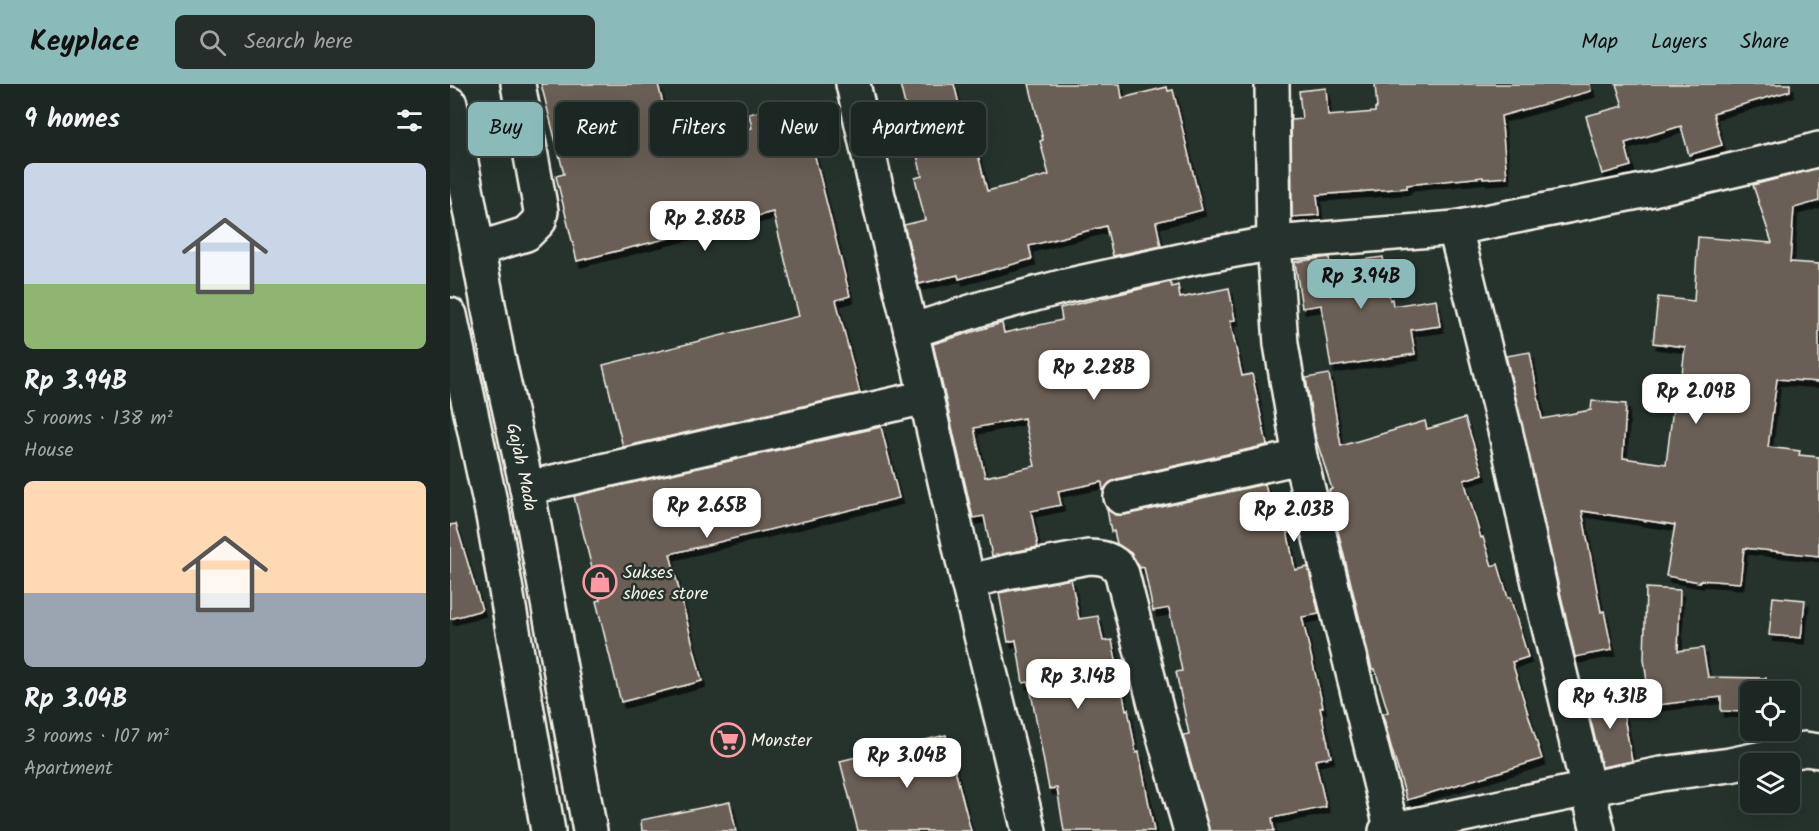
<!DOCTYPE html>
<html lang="en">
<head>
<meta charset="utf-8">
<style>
	body { margin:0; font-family:Kalam,sans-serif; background:#252e2a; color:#f1f3f6; height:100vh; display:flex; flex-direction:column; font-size:22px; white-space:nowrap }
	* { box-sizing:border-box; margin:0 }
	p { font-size:20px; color:#a0a5a5 }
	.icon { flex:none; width:33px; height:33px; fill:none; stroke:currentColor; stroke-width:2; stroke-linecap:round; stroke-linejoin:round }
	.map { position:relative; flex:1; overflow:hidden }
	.drawer { display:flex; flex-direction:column; background:#1c2622; width:450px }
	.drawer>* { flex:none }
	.top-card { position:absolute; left:18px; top:18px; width:570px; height:54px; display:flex; gap:12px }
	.tools { position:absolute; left:1290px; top:597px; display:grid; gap:12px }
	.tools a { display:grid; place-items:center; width:60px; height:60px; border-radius:9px; background:#1c2622; box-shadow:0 6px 24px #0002,0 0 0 2px #3a4340; font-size:30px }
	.price { position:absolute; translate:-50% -51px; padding:0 14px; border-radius:12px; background:#fff; color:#222; font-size:20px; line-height:39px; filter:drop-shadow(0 2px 3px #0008) }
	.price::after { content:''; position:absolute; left:50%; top:36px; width:18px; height:14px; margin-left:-9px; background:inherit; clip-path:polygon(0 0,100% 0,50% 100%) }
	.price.active { background:#8bbbb9; color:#111 }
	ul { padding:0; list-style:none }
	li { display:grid; align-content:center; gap:12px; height:318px; padding:0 24px }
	li span { display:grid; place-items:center; height:186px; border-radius:9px; color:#555 }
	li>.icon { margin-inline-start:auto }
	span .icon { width:108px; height:108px; fill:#fffc; stroke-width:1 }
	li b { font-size:26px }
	h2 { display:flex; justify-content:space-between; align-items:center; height:72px; padding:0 24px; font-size:26px }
	.chip { padding:0 21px; border-radius:9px; background:#1c2622; box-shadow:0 6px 24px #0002,0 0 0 2px #3a4340; font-size:21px; line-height:54px }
	.chip.active { background:#8bbbb9; color:#111 }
	header { display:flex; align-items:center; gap:36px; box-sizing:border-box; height:84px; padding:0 30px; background:#8bbbb9; color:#111 }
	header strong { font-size:28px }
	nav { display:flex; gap:33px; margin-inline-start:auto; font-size:21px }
	.search { width:420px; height:54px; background:#252e2a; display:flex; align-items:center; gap:15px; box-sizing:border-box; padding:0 21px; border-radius:9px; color:#a0a5a5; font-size:22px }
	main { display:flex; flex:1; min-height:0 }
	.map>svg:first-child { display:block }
</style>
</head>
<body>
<header>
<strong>Keyplace</strong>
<div class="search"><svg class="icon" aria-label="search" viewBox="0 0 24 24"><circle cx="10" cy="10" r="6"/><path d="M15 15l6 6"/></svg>Search here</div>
<nav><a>Map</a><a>Layers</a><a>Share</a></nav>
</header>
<main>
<section class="drawer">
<h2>9 homes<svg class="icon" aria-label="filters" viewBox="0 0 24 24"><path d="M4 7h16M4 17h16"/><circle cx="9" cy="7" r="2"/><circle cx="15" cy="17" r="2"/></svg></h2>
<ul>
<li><span style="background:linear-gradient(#c9d6e8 65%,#8fb573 0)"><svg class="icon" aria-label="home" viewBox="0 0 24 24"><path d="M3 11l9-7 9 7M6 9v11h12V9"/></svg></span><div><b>Rp 3.94B</b><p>5 rooms · 138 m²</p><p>House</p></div></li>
<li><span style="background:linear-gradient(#ffd9b3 60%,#9aa5b1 0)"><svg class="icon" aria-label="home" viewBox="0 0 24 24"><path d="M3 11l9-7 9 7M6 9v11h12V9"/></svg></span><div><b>Rp 3.04B</b><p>3 rooms · 107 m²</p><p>Apartment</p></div></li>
</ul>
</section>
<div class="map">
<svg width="1369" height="747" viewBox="0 0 1369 747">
	<defs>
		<filter id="shadow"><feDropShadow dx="3.5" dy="6" stdDeviation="0" flood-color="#0009"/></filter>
	</defs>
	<rect width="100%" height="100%" fill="#26332d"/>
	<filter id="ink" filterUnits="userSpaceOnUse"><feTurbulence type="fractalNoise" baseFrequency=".0167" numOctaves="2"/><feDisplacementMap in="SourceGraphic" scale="12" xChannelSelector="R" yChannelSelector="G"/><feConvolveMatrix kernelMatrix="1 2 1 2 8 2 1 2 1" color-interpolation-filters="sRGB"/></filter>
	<g filter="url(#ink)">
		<g fill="#6a5f57" stroke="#f4f1e8" stroke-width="1.5" fill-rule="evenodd" filter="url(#shadow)">
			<path d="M91,0h117l16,63 78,-19 -3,-14 52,-13 49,195 -14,4 24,93 -237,54 -20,-82 196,-49 -26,-104 -196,49 -21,-85 8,-2z"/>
			<path d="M450,0h54l10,40 6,-2 17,69 62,-16 -9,-34 3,-1 -14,-56h91l2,14 45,-11 1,4 5,-1 29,120 -46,12 5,24 -48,10 -7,-30 -77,20 3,13 -73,20 -1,-4 -39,9 -15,-59 21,-5 -10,-42 7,-2z"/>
			<path d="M925,0h215l1,7 -90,25 6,61 -24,2v-2l-76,8v3l-90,7 2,20 -27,2 -1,-97 11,-1 -3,-28 27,-3 2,28 47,-4v-4h2z"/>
			<path d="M1166,0h174v7l-77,22 9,32 -33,10 -8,-29 -56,17 6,23 -29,8 -16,-58 37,-10z"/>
			<path d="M1369,84v33l-25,7 -4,54 29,2v118l-42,-3 -9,68 32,4 -1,4 20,2v99l-75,-8 -4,35 -40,-3v2l-34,-6 9,-51 -93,-14 19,101 3,-1 8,39 -37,7 -69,-301 24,-4 12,67 49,-9 1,-9 34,3 -3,54 43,6 9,-72h5l5,-45 -32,-4 5,-46 36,4 4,-64 74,6 -19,-58z"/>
			<path d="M879,173l1,7 53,-7 7,43 2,-1 1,7 43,-7 4,27 -29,4 4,24 -84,13 -10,-62 -19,3 -7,-46z"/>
			<path d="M720,198l2,5 6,-2 2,13 49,-10 6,32 -5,1 12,55 10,-2 15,71 -150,34 -8,4 -6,8 -1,-9 -44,9 3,14 -30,6 7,36 -46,9 -8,-40 -11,2 -40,-174 69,-21 2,10 58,-13 -2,-12zM574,334l11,48 -50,11 -11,-49z"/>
			<path d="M879,290l12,72 84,-25 2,8 38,-11 18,56 -19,6 17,58 2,-1 9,29 6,-2 10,34 2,-1 18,60 -16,5 30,97 -135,41 -17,-57 -7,-29 5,-2 -13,-43h-3l-37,-150 2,-1 -8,-28 3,-1 -17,-53 -9,-58z"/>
			<path d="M431,343l18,71 -229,56 32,127 -81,21 -25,-101 4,-1 -26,-104z"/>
			<path d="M815,400l10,44 11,-3 9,45 13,-3 11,47 -17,3 21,90 -3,1 11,49 -16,3 11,47 -54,11 2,13h-65l-26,-96 6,-1 -13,-62 6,-1 -13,-63 -16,3 -9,-44 -4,1 -9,-15 -14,-9 -3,-13 -3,1 -4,-23 8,6h10z"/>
			<path d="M6,440l26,86 -32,9v-94z"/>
			<path d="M621,495l8,40 19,-3 5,25 9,-1 14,70 2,-1 8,44 3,-1 15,79h-90l-7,-43 -8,1 -20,-107 -6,1 -7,-43 -8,2 -9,-49z"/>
			<path d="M1196,504l34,2 -2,61 25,-3 5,29 58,1v14h-16v20l-29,-1v-14l-71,9 -6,-47z"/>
			<path d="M1323,513l32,3 -4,38 -32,-3z"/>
			<path d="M1170,611l12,66 -30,6 -16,-66z"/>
			<path d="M496,651l25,96h-113l-18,-70z"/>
			<path d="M280,718l6,29h-94l-1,-11z"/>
		</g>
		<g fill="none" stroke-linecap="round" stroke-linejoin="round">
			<defs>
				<g id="minor">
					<path d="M403,0l25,112 33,135 57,251 61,249"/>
					<path d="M822,0l2,159 7,101 19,113 92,374"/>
					<path d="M28,165l48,-15 13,-13 2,-10 -23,-127"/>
					<path d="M461,247l72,-23 82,-22 137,-30 72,-13 181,-15 198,-39 144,-34 22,-6"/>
					<path d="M77,404l399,-91"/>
					<path d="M671,413l179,-40"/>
					<path d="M518,498l38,-10 83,-15c14,0 27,3 33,17l36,142 33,115"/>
					<path d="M936,747l202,-42 -42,-174 -40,-181 -51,-206"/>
					<path d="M1148,747l-10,-42 73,-15 69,-9 75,-16 14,2"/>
				</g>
				<g id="highway">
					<path id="s1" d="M0,20l48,253 29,131 63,343"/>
					<path d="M0,231l43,201 55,315"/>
				</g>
			</defs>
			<use href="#minor" stroke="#f4f1e8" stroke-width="38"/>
			<use href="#highway" stroke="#f4f1e8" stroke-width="38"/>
			<use href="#minor" stroke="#26332d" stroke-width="33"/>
			<use href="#highway" stroke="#26332d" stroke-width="33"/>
		</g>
	</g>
	<defs>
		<symbol id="shop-ring" viewBox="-11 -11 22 22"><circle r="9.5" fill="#26332d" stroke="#ff9aa2" stroke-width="1.5"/><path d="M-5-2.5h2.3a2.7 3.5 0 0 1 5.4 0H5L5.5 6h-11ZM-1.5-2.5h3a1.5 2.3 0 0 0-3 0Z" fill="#ff9aa2"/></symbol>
		<symbol id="supermarket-ring" viewBox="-11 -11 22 22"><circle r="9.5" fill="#26332d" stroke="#ff9aa2" stroke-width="1.5"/><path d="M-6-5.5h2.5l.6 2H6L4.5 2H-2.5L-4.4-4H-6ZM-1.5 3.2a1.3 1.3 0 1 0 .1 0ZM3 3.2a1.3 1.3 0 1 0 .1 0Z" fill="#ff9aa2"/></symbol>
	</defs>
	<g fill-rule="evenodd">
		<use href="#shop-ring" x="131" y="479" width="38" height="38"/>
		<use href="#supermarket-ring" x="259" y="637" width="38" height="38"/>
	</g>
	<g text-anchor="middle" stroke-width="5" stroke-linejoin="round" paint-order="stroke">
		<g font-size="18" fill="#f4f1e8" stroke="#26332d">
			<text dy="6" stroke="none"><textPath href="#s1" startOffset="370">Gajah Mada</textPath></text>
		</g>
		<g font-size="18" fill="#f4f1e8" stroke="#26332d" text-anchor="start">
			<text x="173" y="494">Sukses<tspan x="173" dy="21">shoes store</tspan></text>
			<text x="301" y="662">Monster</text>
		</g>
	</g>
</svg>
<div class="tools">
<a><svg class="icon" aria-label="locate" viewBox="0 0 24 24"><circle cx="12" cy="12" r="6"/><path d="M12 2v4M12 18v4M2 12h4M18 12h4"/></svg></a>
<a><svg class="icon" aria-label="layers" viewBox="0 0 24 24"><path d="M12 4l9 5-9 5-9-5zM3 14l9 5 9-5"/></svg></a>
</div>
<b class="price" style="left:255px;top:168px">Rp 2.86B</b>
<b class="price active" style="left:911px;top:226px">Rp 3.94B</b>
<b class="price" style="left:644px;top:317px">Rp 2.28B</b>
<b class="price" style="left:1246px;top:341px">Rp 2.09B</b>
<b class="price" style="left:257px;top:455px">Rp 2.65B</b>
<b class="price" style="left:844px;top:459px">Rp 2.03B</b>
<b class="price" style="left:628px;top:626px">Rp 3.14B</b>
<b class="price" style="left:1160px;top:646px">Rp 4.31B</b>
<b class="price" style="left:457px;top:705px">Rp 3.04B</b>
<div class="top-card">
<a class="chip active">Buy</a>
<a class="chip">Rent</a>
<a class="chip">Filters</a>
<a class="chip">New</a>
<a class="chip">Apartment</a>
</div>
</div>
</main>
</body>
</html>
